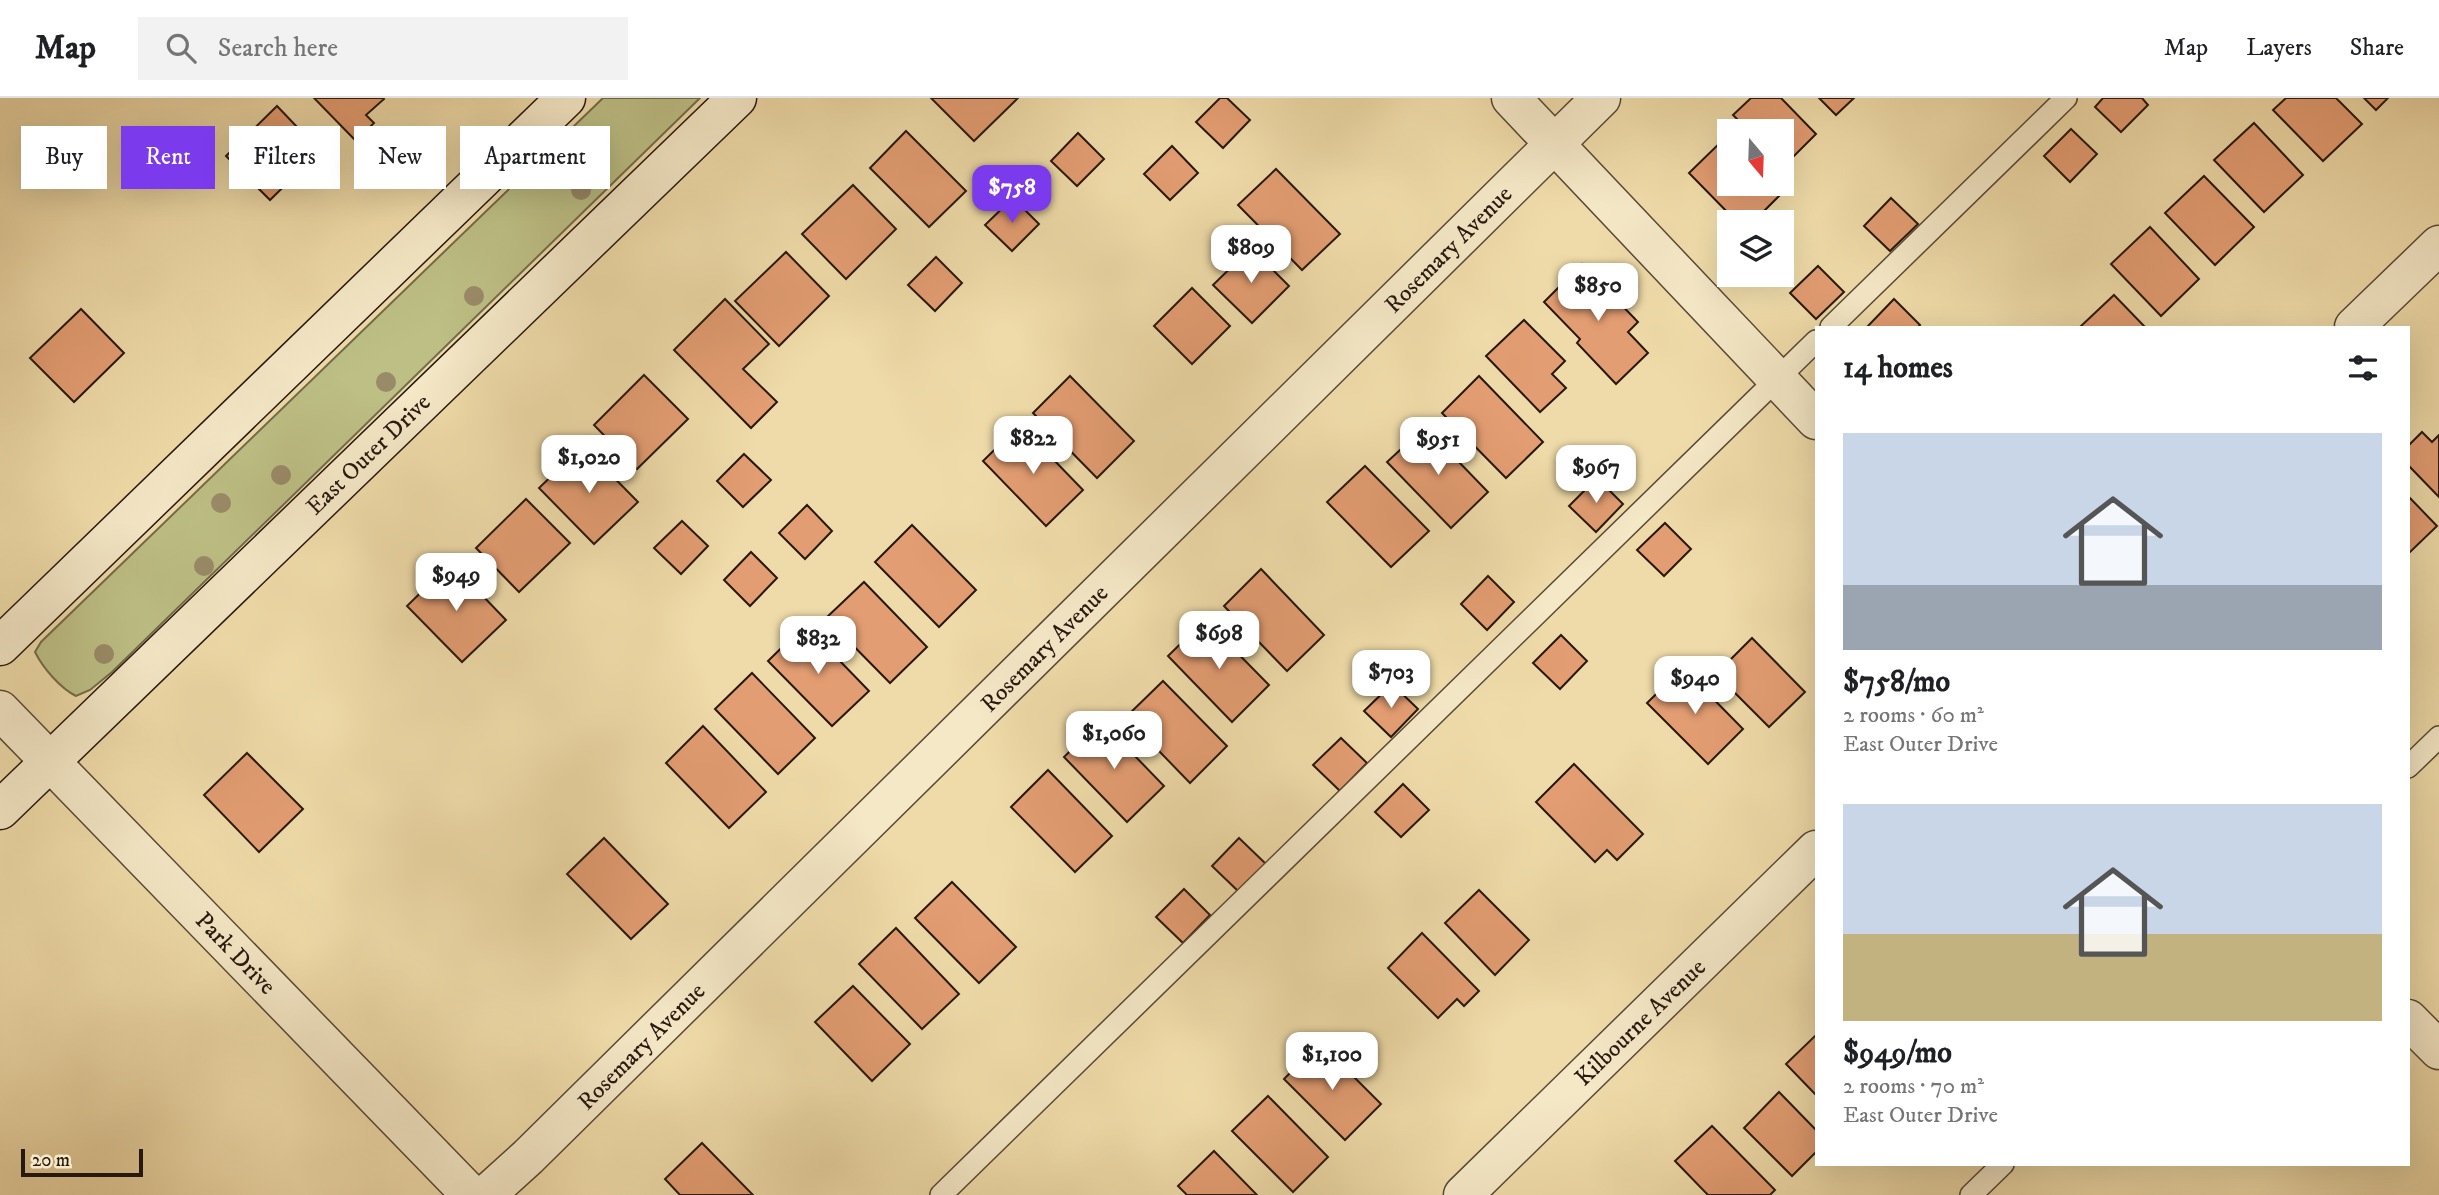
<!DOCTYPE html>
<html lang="en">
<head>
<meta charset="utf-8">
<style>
	body { margin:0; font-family:"IM FELL DW Pica",serif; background:#f2f2f2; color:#202124; height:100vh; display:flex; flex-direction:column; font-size:26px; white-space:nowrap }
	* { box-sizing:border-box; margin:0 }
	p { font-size:23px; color:#757577 }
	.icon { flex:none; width:38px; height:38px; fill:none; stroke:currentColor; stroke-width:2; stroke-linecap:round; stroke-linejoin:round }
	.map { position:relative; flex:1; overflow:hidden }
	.drawer { position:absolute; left:1815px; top:228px; width:595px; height:840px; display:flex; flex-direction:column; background:#fff; border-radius:0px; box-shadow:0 7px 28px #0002 }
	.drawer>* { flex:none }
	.banner { position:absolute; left:21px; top:28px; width:665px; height:63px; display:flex; gap:14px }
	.needle { width:46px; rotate:161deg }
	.controls { position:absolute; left:1717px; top:21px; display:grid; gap:14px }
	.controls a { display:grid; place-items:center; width:77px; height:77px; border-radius:0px; background:#fff; box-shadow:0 7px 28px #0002; font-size:35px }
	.scale { position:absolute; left:21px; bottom:18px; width:122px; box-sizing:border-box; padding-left:7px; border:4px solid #271810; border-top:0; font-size:19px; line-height:24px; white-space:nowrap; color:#271810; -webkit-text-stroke:5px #f5e8c7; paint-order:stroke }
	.price { position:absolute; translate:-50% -60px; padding:0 16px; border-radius:14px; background:#fff; color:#222; font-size:23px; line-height:46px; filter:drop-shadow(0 2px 4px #0008) }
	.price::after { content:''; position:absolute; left:50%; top:42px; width:21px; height:16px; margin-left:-10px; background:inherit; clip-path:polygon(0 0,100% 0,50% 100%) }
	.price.current { background:#7c3aed; color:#fff }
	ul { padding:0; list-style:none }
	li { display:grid; align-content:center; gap:14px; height:371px; padding:0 28px }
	li span { display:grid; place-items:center; height:217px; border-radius:0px; color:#555 }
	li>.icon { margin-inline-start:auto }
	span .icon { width:126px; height:126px; fill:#fffc; stroke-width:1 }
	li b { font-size:30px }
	h2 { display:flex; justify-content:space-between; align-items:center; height:84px; padding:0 28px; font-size:30px }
	.tag { padding:0 24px; border-radius:0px; background:#fff; box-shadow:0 7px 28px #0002; font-size:24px; line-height:63px }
	.tag.current { background:#7c3aed; color:#fff }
	header { display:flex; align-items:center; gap:42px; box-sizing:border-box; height:98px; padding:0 35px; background:#fff; border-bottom:2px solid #e0e0e0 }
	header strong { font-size:33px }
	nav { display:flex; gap:38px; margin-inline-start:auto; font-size:24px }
	.search { width:490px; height:63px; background:#f2f2f2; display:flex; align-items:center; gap:18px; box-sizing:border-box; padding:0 24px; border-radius:0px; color:#757577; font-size:26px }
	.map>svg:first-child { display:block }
</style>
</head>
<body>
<header>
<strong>Map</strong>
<div class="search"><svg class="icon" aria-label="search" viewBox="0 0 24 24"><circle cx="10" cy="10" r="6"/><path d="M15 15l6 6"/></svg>Search here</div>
<nav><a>Map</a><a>Layers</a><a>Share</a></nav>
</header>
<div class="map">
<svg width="2439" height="1097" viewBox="0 0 2439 1097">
	<rect width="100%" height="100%" fill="#efdba9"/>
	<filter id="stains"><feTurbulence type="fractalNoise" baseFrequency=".00286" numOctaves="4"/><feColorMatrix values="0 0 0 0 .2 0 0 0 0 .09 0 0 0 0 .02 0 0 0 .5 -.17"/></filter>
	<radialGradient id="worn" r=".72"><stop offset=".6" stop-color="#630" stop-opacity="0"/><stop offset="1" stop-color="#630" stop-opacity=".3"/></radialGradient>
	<path fill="#bdbf85" stroke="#726c4a" stroke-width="2" d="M603,0h97l-588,574 -22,18 -14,6c-16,-8 -33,-28 -41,-44l6,-10z"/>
	<g fill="#e39d72" stroke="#271810" stroke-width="2">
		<path d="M314,0h69l1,1 -18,16 8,8 -18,18z"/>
		<path d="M931,0h87l-44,43z"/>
		<path d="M1220,0h7l23,22 -27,28 -27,-26z"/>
		<path d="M1751,0h30l35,36 -33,33 -1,-36h-33l-16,-16z"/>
		<path d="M1819,0h35l-18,17z"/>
		<path d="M2103,0h39l6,7 -27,27 -26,-25z"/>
		<path d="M2286,0h50l26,26 -39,37 -50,-51z"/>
		<path d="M2364,0h24l-12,12z"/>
		<path d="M277,8l43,45 -50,49 -44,-44z"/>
		<path d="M2254,25l49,52 -39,37 -50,-52z"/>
		<path d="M2071,31l26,25 -27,28 -26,-26z"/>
		<path d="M906,33l60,60 -37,36 -59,-59z"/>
		<path d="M1078,35l26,26 -27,27 -26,-25z"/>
		<path d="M1728,37l1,49h46l8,8 -30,30h-16l-48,-49z"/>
		<path d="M1172,48l26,27 -28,27 -26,-26z"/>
		<path d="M1276,71l64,65 -38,36 -64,-65z"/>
		<path d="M2204,78l50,51 -39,38 -50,-52z"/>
		<path d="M853,87l43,44 -50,50 -44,-45z"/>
		<path d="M1013,100l26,26 -27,27 -27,-26z"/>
		<path d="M1891,100l27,26 -28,27 -26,-25z"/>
		<path d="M2150,129l49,52 -38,37 -50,-52z"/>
		<path d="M1251,150l38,38 -37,37 -39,-38z"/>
		<path d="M786,154l43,44 -50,50 -44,-45z"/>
		<path d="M936,159l26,26 -27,28 -27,-26z"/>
		<path d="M1582,166l56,58 -10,10 20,21 -32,31 -39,-41 3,-4 -36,-37z"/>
		<path d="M1818,168l26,26 -28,27 -26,-26z"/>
		<path d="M1192,190l38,38 -38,38 -38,-38z"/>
		<path d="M2114,197l31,32h-65z"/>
		<path d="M725,201l44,45 -26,25 34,33 -26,26 -77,-78z"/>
		<path d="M1894,201l26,26 -2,2h-51z"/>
		<path d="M81,211l43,44 -50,49 -44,-44z"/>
		<path d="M1524,222l41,41 -13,13 14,14 -26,24 -54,-56z"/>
		<path d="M644,277l44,44 -51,50 -43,-44z"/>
		<path d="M1070,278l64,65 -37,37 -64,-65z"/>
		<path d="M1479,278l64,66 -37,36 -64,-65z"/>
		<path d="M1020,327l63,65 -37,36 -63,-65z"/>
		<path d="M1425,329l63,65 -37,36 -64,-66z"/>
		<path d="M2422,334l10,10 7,-7v62l-31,-32v-19z"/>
		<path d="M583,348l55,56 -44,42 -55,-56z"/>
		<path d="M744,356l27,26 -28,27 -26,-26z"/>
		<path d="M1365,368l64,65 -38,36 -64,-65z"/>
		<path d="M1597,380l26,26 -27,28 -27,-26z"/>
		<path d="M2408,398l29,30 -29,28z"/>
		<path d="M526,401l44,44 -51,49 -43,-44z"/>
		<path d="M807,407l25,26 -27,28 -26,-26z"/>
		<path d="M682,423l26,25 -27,28 -27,-26z"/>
		<path d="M1665,425l26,26 -27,27 -27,-26z"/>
		<path d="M912,427l64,65 -37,37 -64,-65z"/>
		<path d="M751,454l26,26 -27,28 -26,-26z"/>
		<path d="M451,465l55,57 -44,42 -55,-56z"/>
		<path d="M1261,471l63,66 -37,36 -63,-65z"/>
		<path d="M1488,478l26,26 -27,28 -26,-26z"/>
		<path d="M864,484l63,65 -37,36 -64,-65z"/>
		<path d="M1205,522l64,65 -37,37 -64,-66z"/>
		<path d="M805,527l64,66 -37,35 -64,-65z"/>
		<path d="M1561,537l26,26 -27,28 -27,-26z"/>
		<path d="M1752,540l53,54 -36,35 -53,-53z"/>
		<path d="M1683,570l60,61 -35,35 -61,-61z"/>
		<path d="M752,575l63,65 -37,36 -63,-65z"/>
		<path d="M1163,583l64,65 -37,37 -64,-66z"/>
		<path d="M1392,586l26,25 -27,28 -27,-26z"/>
		<path d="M1101,623l63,65 -37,36 -63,-65z"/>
		<path d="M703,628l63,66 -37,36 -63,-65z"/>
		<path d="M1341,640l26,25 -27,28 -27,-26z"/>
		<path d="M247,655l56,56 -44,43 -55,-57z"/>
		<path d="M1574,666l69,70 -26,26 -10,-10 -12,12 -59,-60z"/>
		<path d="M1048,672l64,66 -37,36 -64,-65z"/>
		<path d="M1403,686l26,26 -28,27 -26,-25z"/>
		<path d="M604,740l64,66 -37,35 -64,-65z"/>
		<path d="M1239,740l27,26 -28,27 -26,-25z"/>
		<path d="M952,784l64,65 -37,36 -64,-65z"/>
		<path d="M1184,791l26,26 -27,28 -27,-26z"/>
		<path d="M1479,792l50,50 -34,35 -50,-52z"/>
		<path d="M896,830l63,66 -37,35 -63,-65z"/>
		<path d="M1422,835l57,58 -15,15 -7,-7 -19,19 -50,-50z"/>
		<path d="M853,888l57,58 -38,37 -57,-59z"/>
		<path d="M1816,937v60l-30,-31z"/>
		<path d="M1320,945l61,61 -36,36 -61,-61z"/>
		<path d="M1779,994l37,38v22l-24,24 -48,-48z"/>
		<path d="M1268,998l60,61 -35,35 -61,-61z"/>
		<path d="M1712,1028l63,64 -5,5h-62l-33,-34z"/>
		<path d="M702,1045l51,52h-73l-15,-16z"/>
		<path d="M1214,1053l43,44h-70l-9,-9z"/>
	</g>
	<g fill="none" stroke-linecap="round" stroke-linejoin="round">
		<defs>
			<g id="lane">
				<path d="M1831,229l235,-229"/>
				<path d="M2408,669l31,-30"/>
				<path d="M941,1097l875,-854"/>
				<path d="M1971,1097l32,-31"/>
			</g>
			<g id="street">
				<path d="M1511,0l305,322"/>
				<path d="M2354,229l85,-82"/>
				<path d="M0,612l471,485"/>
				<path d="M2408,921l31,31"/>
				<path d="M486,1097l42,-38 1073,-1059"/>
				<path d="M1463,1097l353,-345"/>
			</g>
			<g id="secondary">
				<path d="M0,548l566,-548"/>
				<path d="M0,712l737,-712"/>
			</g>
		</defs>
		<use href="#lane" stroke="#594936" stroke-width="24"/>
		<use href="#street" stroke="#594936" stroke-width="41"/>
		<use href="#secondary" stroke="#271810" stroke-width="41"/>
		<use href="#lane" stroke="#f5e8c7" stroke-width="21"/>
		<use href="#street" stroke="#f5e8c7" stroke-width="38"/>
		<use href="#secondary" stroke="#f5e8c7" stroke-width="38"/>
	</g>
	<g fill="#9a8b68">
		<circle cx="581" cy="92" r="10"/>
		<circle cx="474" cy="198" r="10"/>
		<circle cx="386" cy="284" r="10"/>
		<circle cx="281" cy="377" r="10"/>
		<circle cx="221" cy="405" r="10"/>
		<circle cx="204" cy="468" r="10"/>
		<circle cx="104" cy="556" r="10"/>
	</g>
	<g text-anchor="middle" stroke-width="5" stroke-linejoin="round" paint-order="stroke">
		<g font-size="24" fill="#271810" stroke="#f5e8c7">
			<text transform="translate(1448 151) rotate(-45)" y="8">Rosemary Avenue</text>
			<text transform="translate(368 356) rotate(-44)" y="8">East Outer Drive</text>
			<text transform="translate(1044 550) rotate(-45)" y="8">Rosemary Avenue</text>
			<text transform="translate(236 855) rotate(46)" y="8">Park Drive</text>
			<text transform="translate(1640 924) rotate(-44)" y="8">Kilbourne Avenue</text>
			<text transform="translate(641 948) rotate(-45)" y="8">Rosemary Avenue</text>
		</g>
	</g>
	<rect width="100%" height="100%" filter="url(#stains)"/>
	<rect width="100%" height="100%" fill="url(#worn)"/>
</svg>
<div class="controls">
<a><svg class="needle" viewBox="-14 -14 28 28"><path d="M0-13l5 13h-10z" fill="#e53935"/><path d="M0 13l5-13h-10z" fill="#757577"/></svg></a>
<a><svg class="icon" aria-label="layers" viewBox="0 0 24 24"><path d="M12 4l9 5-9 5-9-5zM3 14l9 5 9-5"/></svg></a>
</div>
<div class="scale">20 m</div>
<b class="price current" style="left:1012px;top:127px">$758</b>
<b class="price" style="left:1251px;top:187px">$809</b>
<b class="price" style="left:1598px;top:225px">$850</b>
<b class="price" style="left:1033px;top:378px">$822</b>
<b class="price" style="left:1438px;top:379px">$951</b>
<b class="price" style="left:589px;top:397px">$1,020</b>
<b class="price" style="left:1596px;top:407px">$967</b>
<b class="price" style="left:456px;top:515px">$949</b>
<b class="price" style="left:1219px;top:573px">$698</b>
<b class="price" style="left:818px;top:578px">$832</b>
<b class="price" style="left:1391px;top:612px">$703</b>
<b class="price" style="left:1695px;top:618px">$940</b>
<b class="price" style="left:1114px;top:673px">$1,060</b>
<b class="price" style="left:1332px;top:994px">$1,100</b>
<div class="banner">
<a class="tag">Buy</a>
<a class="tag current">Rent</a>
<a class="tag">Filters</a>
<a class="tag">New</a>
<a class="tag">Apartment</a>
</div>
<section class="drawer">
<h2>14 homes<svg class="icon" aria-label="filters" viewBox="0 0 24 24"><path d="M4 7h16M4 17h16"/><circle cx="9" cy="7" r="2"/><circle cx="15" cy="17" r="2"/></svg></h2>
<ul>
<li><span style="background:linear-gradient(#c9d6e8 70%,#9aa5b1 0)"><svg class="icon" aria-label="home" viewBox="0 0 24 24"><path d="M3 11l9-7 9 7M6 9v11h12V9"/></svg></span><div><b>$758/mo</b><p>2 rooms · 60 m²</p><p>East Outer Drive</p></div></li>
<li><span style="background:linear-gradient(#c9d6e8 60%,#c2b280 0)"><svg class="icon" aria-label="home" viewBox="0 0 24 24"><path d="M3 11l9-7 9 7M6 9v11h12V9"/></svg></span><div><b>$949/mo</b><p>2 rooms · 70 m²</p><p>East Outer Drive</p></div></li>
</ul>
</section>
</div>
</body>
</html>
